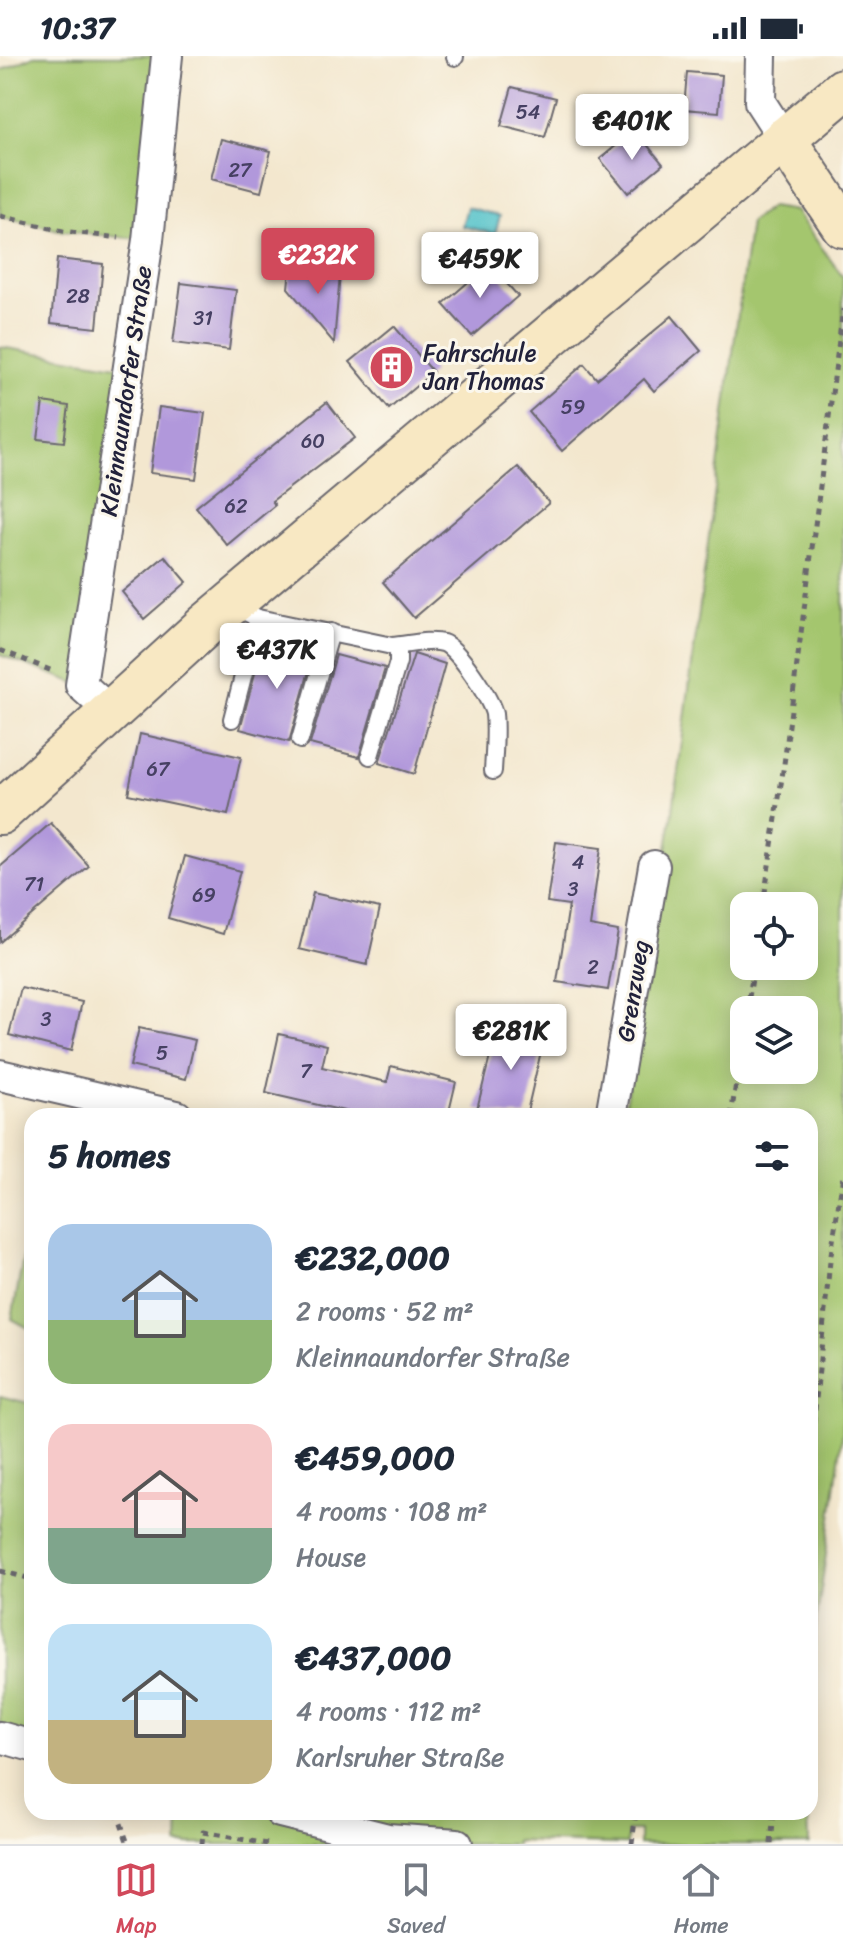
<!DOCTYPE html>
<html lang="en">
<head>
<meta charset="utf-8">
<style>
	body { margin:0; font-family:Sriracha,sans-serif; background:#f6f6f7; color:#1f2937; height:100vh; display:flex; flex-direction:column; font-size:30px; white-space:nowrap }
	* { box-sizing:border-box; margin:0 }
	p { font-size:26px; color:#747a83 }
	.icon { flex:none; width:44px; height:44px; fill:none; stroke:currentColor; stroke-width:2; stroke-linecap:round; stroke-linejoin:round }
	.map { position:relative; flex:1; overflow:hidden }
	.panel { position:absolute; left:24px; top:1052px; width:794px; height:712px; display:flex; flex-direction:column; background:#fff; border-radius:24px; box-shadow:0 4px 20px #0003 }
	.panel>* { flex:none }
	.buttons { position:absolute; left:730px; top:836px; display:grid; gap:16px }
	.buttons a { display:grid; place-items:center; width:88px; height:88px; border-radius:16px; background:#fff; box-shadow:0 4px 20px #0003; font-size:40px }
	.price { position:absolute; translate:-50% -68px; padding:0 18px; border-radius:8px; background:#fff; color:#222; font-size:26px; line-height:52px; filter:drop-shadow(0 2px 4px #0008) }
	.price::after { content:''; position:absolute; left:50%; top:48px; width:24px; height:18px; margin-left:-12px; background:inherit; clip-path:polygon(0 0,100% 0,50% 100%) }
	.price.on { background:#d1495b; color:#fff }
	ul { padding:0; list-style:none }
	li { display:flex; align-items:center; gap:24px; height:200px; padding:0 24px }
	li span { display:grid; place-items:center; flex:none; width:224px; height:160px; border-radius:24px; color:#555 }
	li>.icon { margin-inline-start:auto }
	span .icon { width:96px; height:96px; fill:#fffc; stroke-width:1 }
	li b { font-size:34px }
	h2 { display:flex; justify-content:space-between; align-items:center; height:96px; padding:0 24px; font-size:34px }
	.status { display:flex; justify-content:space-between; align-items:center; height:56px; padding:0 40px; background:#fff; direction:ltr }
	.status svg { height:22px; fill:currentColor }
	.menu { display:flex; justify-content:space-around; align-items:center; height:112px; border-top:2px solid #e0e1e3; background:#fff; font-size:22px; color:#747a83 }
	.menu a { display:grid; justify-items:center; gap:4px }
	.menu .on { color:#d1495b }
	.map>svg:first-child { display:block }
</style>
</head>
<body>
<div class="status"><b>10:37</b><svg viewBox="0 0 49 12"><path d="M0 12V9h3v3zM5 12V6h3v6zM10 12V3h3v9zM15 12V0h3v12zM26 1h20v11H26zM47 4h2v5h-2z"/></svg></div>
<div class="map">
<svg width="843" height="1788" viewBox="0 0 843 1788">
	<rect width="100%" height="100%" fill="#fbf7ec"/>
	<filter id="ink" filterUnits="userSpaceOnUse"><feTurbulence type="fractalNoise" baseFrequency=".0125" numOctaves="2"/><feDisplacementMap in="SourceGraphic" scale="16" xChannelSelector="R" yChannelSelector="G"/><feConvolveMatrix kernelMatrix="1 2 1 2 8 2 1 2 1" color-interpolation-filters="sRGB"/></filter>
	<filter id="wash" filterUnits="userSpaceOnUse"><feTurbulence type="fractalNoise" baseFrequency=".006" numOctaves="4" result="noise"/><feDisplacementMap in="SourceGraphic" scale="32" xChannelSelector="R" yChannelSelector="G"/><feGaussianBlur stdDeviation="1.8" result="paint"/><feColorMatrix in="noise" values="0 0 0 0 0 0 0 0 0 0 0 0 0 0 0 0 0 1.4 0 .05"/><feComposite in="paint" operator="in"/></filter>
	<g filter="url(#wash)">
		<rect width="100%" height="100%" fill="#f3e7ce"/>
		<g fill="#a4c66e" stroke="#637454" stroke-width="2" fill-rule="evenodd">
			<path d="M34,0h133l-19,184 -85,-9 -63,-15v-145z"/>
			<path d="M771,151l24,4 48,66v1154l-33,238v-553h-187l49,-298 78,-596zM744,850h60v60h-60zM744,954h60v60h-60z"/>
			<path d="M0,291l130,21 -49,317 -81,-30z"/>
			<path d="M29,1170l3,1v103l-20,-11z"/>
			<path d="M0,1340l32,8v342l-32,-9z"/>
			<path d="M168,1756h640l1,32h-170v-13h-11l-1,13 -111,-3v3h-338l1,-29z"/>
		</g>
		<path fill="#55c3ca" stroke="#3c7282" stroke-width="2" d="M467,151l33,9 -5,18 -33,-8z"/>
		<g id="blocks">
			<g fill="#b198db">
				<path d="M687,16l35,3 -3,37 -35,-3z"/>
				<path d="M512,31l44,11 -11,39 -44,-11z"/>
				<path d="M635,74l28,34 -35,29 -28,-34z"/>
				<path d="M221,83l50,12 -10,41 -50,-13z"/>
				<path d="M57,203l46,5 -6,64 -46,-5z"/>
				<path d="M489,208l29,32 -46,40 -29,-32z"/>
				<path d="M290,213l50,5 -6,69 -46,-55z"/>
				<path d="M181,227l55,7 -7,60 -56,-7z"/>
				<path d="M672,260l29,35 -47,40 -10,-12 -82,72 -33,-39 55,-48 13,15z"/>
				<path d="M394,270l39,46 -44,37 -39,-47z"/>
				<path d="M43,346l26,4 -5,36 -26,-3z"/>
				<path d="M327,346l28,36 -83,63 3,4 -48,40 -31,-38z"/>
				<path d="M159,351l46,6 -9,66 -46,-6z"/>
				<path d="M518,411l31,36 -135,115 -31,-36z"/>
				<path d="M165,500l22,26 -43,37 -22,-27z"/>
				<path d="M264,584l50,13 -25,89 -49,-13z"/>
				<path d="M414,598l31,10 -31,110 -35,-11z"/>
				<path d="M336,599l49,13 -26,89 -49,-13z"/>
				<path d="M140,678l101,23 -13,58 -100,-21z"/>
				<path d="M51,767l38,43 -89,76v-75z"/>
				<path d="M556,786l45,6 -11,78 28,5 -10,59 -51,-8 12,-77 -22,-3z"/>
				<path d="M185,800l55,15 -17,63 -55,-16z"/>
				<path d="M313,837l67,15 -13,57 -68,-16z"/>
				<path d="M21,932l61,14 -11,49 -62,-16z"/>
				<path d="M498,968l47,10 -19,82h-19l-30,-7z"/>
				<path d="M139,972l56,12 -9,39 -56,-13z"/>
				<path d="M279,978l48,11 -5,22 65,15 4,-16 65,16 -8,34h-82l-100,-23z"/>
			</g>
		</g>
	</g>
	<g filter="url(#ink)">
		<use href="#blocks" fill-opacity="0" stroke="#6b676e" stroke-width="2"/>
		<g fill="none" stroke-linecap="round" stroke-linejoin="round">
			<defs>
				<g id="lane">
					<path d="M455,1v-1"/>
					<path d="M231,549l27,13 134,28 6,4v12l-28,94"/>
					<path d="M392,590c16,-1 36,-7 51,-3 14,4 48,56 51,71 2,18 0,38 -1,57"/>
					<path d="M232,663l26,-101"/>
					<path d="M300,684l31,-108"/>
				</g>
				<g id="street">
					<path d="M761,0l-1,46 24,37"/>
					<path d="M111,656l-30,-27 67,-445 19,-184"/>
					<path d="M0,1019l177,41"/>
					<path d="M611,1060l43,-250"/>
					<path d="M0,1681l32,9"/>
					<path d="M280,1756l108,27 69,5"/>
				</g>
				<g id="secondary">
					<path d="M784,83l59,87"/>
					<path d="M0,757l207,-189 636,-534"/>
				</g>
			</defs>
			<use href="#lane" stroke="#6b676e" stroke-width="20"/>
			<use href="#street" stroke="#6b676e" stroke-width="34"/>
			<use href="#secondary" stroke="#6b676e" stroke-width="46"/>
			<g stroke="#6b676e" stroke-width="5" stroke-dasharray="6 6" stroke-linecap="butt">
				<path d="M0,160l63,15 56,7"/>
				<path d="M0,594l55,22"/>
				<path d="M763,850l21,-142 59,-455"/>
				<path d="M747,954l7,-44"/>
				<path d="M731,1060l13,-86"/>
				<path d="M810,1402l20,-197 13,-86"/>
				<path d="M0,1515l32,8"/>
				<path d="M117,1756l11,32"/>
				<path d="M202,1788l1,-12 64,12"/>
				<path d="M632,1788l4,-32"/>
				<path d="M771,1788l3,-32"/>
			</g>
			<use href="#lane" stroke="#fff" stroke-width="16"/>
			<use href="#street" stroke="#fff" stroke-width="30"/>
			<use href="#secondary" stroke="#f8e8c3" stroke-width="42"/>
		</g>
	</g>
	<defs>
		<symbol id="building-disc" viewBox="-11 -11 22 22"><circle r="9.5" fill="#d1495b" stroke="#fbf7ec"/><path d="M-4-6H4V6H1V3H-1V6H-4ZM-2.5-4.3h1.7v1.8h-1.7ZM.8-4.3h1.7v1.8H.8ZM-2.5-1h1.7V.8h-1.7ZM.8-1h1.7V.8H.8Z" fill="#fff"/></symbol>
	</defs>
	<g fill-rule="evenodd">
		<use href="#building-disc" x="366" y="286" width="51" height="51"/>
	</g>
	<g text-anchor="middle" stroke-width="6" stroke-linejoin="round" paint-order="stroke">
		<g font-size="20" fill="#464063">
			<text x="528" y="63">54</text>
			<text x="240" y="121">27</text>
			<text x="78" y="247">28</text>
			<text x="203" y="269">31</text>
			<text x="573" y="358">59</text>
			<text x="313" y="392">60</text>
			<text x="236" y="457">62</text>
			<text x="158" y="720">67</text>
			<text x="578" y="813">4</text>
			<text x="34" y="835">71</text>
			<text x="573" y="840">3</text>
			<text x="204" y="846">69</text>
			<text x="593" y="918">2</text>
			<text x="46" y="970">3</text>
			<text x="162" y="1004">5</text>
			<text x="306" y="1022">7</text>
		</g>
		<g font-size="24" fill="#22223b" stroke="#fbf7ec" text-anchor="start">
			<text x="423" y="305">Fahrschule<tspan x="423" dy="28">Jan Thomas</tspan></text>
		</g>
		<g font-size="24" fill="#22223b" stroke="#fbf7ec">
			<text transform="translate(126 335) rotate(-82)" y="8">Kleinnaundorfer Straße</text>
			<text transform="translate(633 935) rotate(-81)" y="8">Grenzweg</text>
		</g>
	</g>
</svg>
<div class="buttons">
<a><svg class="icon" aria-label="locate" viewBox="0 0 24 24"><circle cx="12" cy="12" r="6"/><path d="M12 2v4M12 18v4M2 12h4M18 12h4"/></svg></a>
<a><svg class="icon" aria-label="layers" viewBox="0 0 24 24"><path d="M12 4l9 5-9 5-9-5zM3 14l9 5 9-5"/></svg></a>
</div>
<b class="price" style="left:632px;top:106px">€401K</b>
<b class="price on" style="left:318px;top:240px">€232K</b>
<b class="price" style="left:480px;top:244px">€459K</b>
<b class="price" style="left:277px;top:635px">€437K</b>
<b class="price" style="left:511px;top:1016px">€281K</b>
<section class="panel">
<h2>5 homes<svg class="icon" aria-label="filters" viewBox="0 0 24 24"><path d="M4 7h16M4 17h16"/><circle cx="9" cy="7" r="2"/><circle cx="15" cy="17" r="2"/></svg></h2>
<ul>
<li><span style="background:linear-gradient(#a9c7e8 60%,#8fb573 0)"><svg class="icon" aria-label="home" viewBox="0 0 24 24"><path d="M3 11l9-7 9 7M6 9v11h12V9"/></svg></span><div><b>€232,000</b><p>2 rooms · 52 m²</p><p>Kleinnaundorfer Straße</p></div></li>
<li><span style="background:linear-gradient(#f6c9c9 65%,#7fa58c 0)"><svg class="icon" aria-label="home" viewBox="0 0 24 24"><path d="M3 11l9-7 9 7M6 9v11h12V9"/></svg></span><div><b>€459,000</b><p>4 rooms · 108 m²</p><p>House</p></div></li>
<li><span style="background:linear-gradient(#bfe0f5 60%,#c2b280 0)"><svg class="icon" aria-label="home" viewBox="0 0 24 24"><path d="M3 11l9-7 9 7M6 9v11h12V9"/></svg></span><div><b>€437,000</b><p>4 rooms · 112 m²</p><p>Karlsruher Straße</p></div></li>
</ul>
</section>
</div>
<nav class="menu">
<a class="on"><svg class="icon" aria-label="map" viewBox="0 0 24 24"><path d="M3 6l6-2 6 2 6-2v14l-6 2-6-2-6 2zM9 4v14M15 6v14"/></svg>Map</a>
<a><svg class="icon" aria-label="saved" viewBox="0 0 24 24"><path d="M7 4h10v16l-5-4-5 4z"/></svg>Saved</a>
<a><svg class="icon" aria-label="home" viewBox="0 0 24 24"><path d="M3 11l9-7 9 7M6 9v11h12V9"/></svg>Home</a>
</nav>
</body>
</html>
